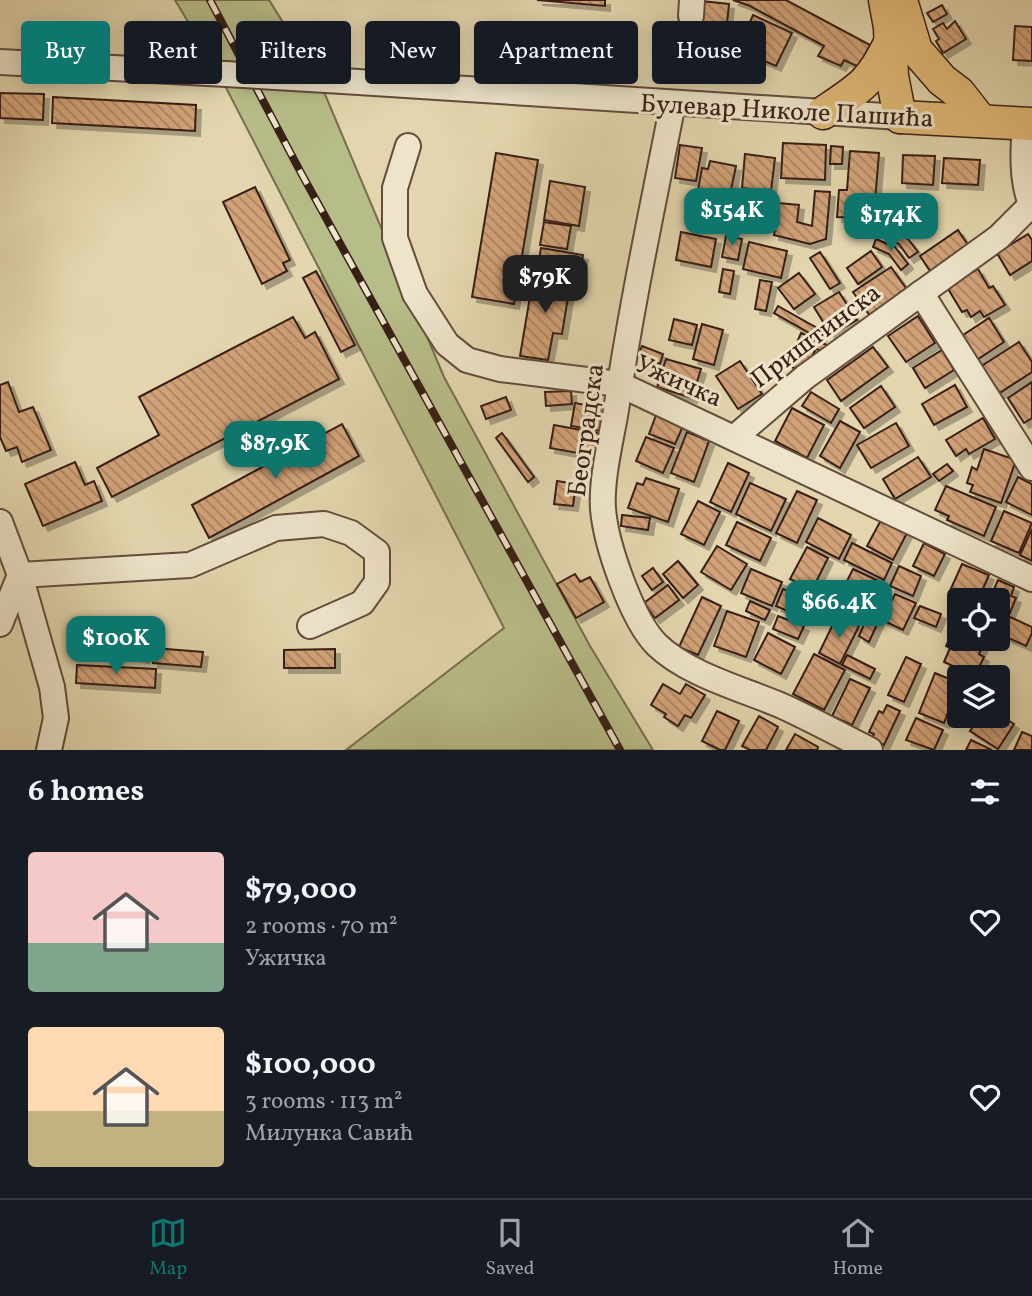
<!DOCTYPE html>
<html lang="en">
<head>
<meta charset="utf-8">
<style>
	body { margin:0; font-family:Vollkorn,serif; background:#20242c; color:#f1f3f6; height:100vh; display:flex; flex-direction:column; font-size:26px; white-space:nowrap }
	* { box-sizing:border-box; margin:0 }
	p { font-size:23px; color:#9ea1a6 }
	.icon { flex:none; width:38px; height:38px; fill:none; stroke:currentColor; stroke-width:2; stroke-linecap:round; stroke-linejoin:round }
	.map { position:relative; height:750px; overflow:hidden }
	.details { display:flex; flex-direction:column; background:#171b24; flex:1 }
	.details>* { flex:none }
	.top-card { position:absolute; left:21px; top:21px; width:990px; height:63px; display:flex; gap:14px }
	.tools { position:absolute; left:947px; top:588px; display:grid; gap:14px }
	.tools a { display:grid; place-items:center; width:63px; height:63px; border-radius:7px; background:#171b24; box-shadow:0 4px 18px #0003; font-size:35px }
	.price { position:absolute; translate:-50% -60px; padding:0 16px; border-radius:14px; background:#0f766e; color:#fff; font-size:23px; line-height:46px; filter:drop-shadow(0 2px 4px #0008) }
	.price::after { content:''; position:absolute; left:50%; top:42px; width:21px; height:16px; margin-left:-10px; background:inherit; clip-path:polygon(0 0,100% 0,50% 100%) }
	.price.active { background:#222; color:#fff }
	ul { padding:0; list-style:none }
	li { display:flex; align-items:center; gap:21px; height:175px; padding:0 28px }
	li span { display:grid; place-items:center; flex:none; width:196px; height:140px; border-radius:7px; color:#555 }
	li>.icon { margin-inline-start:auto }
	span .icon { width:84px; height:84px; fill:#fffc; stroke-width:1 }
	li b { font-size:30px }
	h2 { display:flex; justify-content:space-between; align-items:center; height:84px; padding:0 28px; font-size:30px }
	.tag { padding:0 24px; border-radius:7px; background:#171b24; box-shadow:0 4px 18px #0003; font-size:24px; line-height:63px }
	.tag.active { background:#0f766e; color:#fff }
	.dock { display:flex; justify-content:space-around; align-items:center; height:98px; border-top:2px solid #363941; background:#171b24; font-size:19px; color:#9ea1a6 }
	.dock a { display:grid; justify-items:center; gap:4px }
	.dock .active { color:#0f766e }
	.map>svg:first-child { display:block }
</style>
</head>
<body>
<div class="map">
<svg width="1032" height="750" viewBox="0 0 1032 750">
	<defs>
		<pattern id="building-back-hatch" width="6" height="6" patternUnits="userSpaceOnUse" patternTransform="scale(1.75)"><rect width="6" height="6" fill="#d1a278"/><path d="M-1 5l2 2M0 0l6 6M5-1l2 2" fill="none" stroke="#ab8361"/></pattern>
		<filter id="shadow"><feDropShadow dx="5" dy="5" stdDeviation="0" flood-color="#0004"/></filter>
	</defs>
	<rect width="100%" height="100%" fill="#e3d6ae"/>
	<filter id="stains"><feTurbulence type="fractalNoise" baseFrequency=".00286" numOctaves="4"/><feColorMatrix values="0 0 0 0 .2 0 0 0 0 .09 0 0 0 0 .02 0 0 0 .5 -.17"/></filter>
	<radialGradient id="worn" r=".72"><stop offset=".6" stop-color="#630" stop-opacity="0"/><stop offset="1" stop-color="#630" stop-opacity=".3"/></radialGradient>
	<path fill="#b7bd88" stroke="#786e4f" stroke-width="2" d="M175,0h94l50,80 125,297 146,269 63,104h-307l158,-122 -285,-554z"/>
	<g fill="url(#building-back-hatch)" stroke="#381f16" stroke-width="2" filter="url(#shadow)">
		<path d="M537,0h68v6z"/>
		<path d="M733,0h53l84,45 -11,22 -15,-7 -3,6 -23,-10 6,-10 -74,-40z"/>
		<path d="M701,1l28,3 -3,29 -21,-3 1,-4 -8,-1z"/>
		<path d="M942,5l5,9 -14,8 -6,-9z"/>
		<path d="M753,15l39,18 -16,33 -16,-7 4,-8 -14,-7 5,-11 -8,-4z"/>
		<path d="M955,21l11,18 -23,14 -7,-12 3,-2 -6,-10 10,-6 4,6z"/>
		<path d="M1015,26l17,1v34l-19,-1z"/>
		<path d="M0,93l44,1 -1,26 -43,-2z"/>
		<path d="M53,97l143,8 -1,26 -143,-8z"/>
		<path d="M783,143l43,2 -1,35 -44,-2z"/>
		<path d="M680,145l22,3 -6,33 -21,-3z"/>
		<path d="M831,146l12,1 -1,17h-12z"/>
		<path d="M850,151l29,2 -4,49 -13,-1 -1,17 -24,-1 2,-27h8z"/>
		<path d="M496,153l42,7 -24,144 -42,-7z"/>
		<path d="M745,154l30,4 -4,33 -29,-3z"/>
		<path d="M903,155l32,1 -2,29 -31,-2z"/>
		<path d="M944,158l36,2 -2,25 -36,-2z"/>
		<path d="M710,161l26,5 -12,57 -31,-6 9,-49 6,1z"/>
		<path d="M550,181l35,6 -6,39 -35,-6z"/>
		<path d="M255,187l35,73 -7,3 4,8 -25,13 -39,-82z"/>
		<path d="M815,191l15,1 -4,47 -16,5 -36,-9 5,-32 20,2 -2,17 15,4z"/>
		<path d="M868,210h12l-1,22h-12z"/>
		<path d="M544,222l27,4 -4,23 -27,-4z"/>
		<path d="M887,228l21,11 10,13 -9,6 -10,-14 -16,-7z"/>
		<path d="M958,230l12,18 -38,26 -12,-18z"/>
		<path d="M681,232l35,7 -5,28 -35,-7z"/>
		<path d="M1028,234l4,6v21l-22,14 -13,-22z"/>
		<path d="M726,236l16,3 -4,21 -16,-3z"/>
		<path d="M876,239l19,8 13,17 -7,6 -12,-16 -16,-7z"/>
		<path d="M749,242l38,9 -6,27 -38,-9z"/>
		<path d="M541,248l42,7 -4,24 -42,-7z"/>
		<path d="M871,251l11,16 -24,17 -11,-16z"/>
		<path d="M820,252l20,31 -10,6 -20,-31z"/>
		<path d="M891,267l17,24 -38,25 -17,-24z"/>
		<path d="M723,269l11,2 -4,23 -11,-2z"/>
		<path d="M978,269l11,19 4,-2 12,19 -21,12 -4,-6 -9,6 -4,-7 -5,2 -15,-25z"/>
		<path d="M316,271l39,74 -14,7 -38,-74z"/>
		<path d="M534,273l37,6 -9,55 -9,-1 -5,27 -28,-4z"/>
		<path d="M799,273l16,21 -21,15 -16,-21z"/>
		<path d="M760,280l12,2 -6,29 -11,-2z"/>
		<path d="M839,292l18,28 -26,15 -17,-28z"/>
		<path d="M778,306l46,26 -4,7 -46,-26z"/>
		<path d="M918,316l17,27 -29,19 -18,-26z"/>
		<path d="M293,317l12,21 10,-6 24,47 -227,118 -15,-29 62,-33 -20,-38z"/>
		<path d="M989,318l15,24 -29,19 -15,-24z"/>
		<path d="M674,319l23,6 -5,20 -23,-5z"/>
		<path d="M702,324l21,6 -9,35 -21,-6z"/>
		<path d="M801,333l32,15 -4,7 -31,-15z"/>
		<path d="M1019,342l13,20v10l-34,22 -18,-27z"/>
		<path d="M800,343l15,8 -12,22 -15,-8z"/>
		<path d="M642,346l21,8 -3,10 -22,-9z"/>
		<path d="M873,347l15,20 -47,34 -14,-21z"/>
		<path d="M942,350l12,20 -29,18 -12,-20z"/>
		<path d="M666,359l35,10 -9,29 -35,-11z"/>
		<path d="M740,361l22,33 -24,15 -22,-33z"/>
		<path d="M8,382l11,30 14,-5 18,43 -29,12 -5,-15 -11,4 -6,-14v-52z"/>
		<path d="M1032,382v36l-8,5 -16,-25z"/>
		<path d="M955,385l12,22 -33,18 -12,-21z"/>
		<path d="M881,386l14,21 -31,21 -14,-20z"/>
		<path d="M571,391l1,13 -26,2 -1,-14z"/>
		<path d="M811,392l28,17 -8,14 -29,-17z"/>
		<path d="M506,397l5,13 -25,9 -5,-13z"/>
		<path d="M575,403l31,6 -4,22 -31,-5z"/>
		<path d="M792,408l32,17 -17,33 -32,-17z"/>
		<path d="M656,415l27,11 -8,18 -26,-10z"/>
		<path d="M983,418l12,21 -26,15 -3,-5 -10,7 -10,-16z"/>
		<path d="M840,421l20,11 -20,36 -20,-12z"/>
		<path d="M896,423l13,23 -38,22 -14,-23z"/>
		<path d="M342,424l17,32 -150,82 -17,-33z"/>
		<path d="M554,425l49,9 -5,31 -22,-4 2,-8 -28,-5z"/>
		<path d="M687,432l22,9 -15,41 -23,-9z"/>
		<path d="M502,433l32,44 -6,5 -32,-44z"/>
		<path d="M646,437l28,11 -11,25 -27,-12z"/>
		<path d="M984,449l32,11 -15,43 -31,-11 3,-7 -6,-2 5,-16 5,3z"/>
		<path d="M918,457l13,20 -36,22 -12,-20z"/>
		<path d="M75,462l10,23 9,-4 8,20 -59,25 -18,-42z"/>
		<path d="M728,463l21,10 -18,39 -21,-10z"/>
		<path d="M947,464l6,7 -14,10 -6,-7z"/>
		<path d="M1018,477l14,7v31l-26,-13z"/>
		<path d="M646,478l33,11 -11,33 -40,-14 9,-25 6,2z"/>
		<path d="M557,481l19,3 -3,22 -19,-2z"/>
		<path d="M750,483l36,16 -15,32 -35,-17z"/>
		<path d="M946,486l50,21 -12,29 -37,-16 2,-4 -14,-6z"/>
		<path d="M797,491l20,9 -20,43 -21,-10z"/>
		<path d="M698,501l22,11 -16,33 -23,-11z"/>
		<path d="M1004,511l28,12 -13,30 -28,-12z"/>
		<path d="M622,515l28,3 -2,12 -27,-4z"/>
		<path d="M818,518l33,17 -12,24 -33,-17z"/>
		<path d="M881,520l26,13 -14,27 -26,-14z"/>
		<path d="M737,522l34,16 -11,23 -34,-16z"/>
		<path d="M1032,529v32l-12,-6z"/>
		<path d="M852,543l40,20 -8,17 -40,-20z"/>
		<path d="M924,543l21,11 -11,22 -21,-10z"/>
		<path d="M717,546l30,18 -16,26 -30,-18z"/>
		<path d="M807,547l21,11 -16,32 -22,-11z"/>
		<path d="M678,561l20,24 -15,13 -20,-24z"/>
		<path d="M962,564l27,11 -11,25h-13l-16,-7z"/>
		<path d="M899,566l22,10 -8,20 -23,-10z"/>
		<path d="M653,568l10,14 -11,8 -10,-14z"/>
		<path d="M751,569l31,13 -10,24 -31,-13z"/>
		<path d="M853,569l28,13 -19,38 -28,-13z"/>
		<path d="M575,574l5,8 10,-5 14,25 -28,16 -19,-34z"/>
		<path d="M998,580l16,7 -3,9 5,2 -9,22 -9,-5v-15h-9z"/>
		<path d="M668,585l11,15 -24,18 -11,-15z"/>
		<path d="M783,589l26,11 -8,17 -25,-11z"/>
		<path d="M895,594l21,9 -13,27 -21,-10z"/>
		<path d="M702,597l19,9 -23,49 -19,-8z"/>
		<path d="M750,601l20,9 -5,10 -19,-9z"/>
		<path d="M920,606l21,8 -5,13 -22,-9z"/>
		<path d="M727,611l32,11 -13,35 -32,-11z"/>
		<path d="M868,615l11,5 -10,22 -10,-6z"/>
		<path d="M778,616l26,10 -6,13 -25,-10z"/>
		<path d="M837,616l22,10 -19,38 -21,-11z"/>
		<path d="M1010,617l22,10v6l-6,13 -24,-11z"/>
		<path d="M957,622l2,1v16h27l-7,15 5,3 -9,19 -31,-14 6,-14 -4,-2z"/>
		<path d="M106,625l44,10 -6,23 -43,-10z"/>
		<path d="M768,633l27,14 -14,27 -27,-14z"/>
		<path d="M154,648l49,4 -2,15 -48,-4z"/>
		<path d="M335,649v19h-51v-18z"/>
		<path d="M814,654l31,16 -21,40 -31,-16z"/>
		<path d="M847,655l28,14 -5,10 -28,-14z"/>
		<path d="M906,657l15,7 -17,38 -16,-7z"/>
		<path d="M77,665l79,4 -1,19 -79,-5z"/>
		<path d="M935,673l24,10 -15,40 -25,-10z"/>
		<path d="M850,679l20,9 -18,37 -20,-9z"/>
		<path d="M663,684l17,10 6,-10 19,11 -14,23 -6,-3 -7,11 -14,-9 2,-3 -15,-9z"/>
		<path d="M887,705l13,6 -16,34 -12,-6 2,-5 -5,-2 10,-21 4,2z"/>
		<path d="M717,711l22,10 -14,29h-5l-18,-9z"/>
		<path d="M998,714l16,10 -16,25 -28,-18 10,-15h18z"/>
		<path d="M759,716l19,11 -12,23h-16l-8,-4z"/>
		<path d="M916,718l27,12 -9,20 -28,-10z"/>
		<path d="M1022,732l10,4v14h-18z"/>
		<path d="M795,734l23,13 -1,3h-31z"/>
		<path d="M971,740l21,10h-26z"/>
	</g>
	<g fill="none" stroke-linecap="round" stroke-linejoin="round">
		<defs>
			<g id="minor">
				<path d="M691,16l1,-16"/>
				<path d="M0,62l208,11"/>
				<path d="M343,81l557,36"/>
				<path d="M673,103c-20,102 -42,204 -57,307 -5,30 -15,69 -13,99 3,36 29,111 54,136 30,29 85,44 123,60 31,14 60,30 90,45"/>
				<path d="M1025,123c-2,28 -4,57 7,84"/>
				<path d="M408,146l-13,42v50l20,56 32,50 20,16 33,9 119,15 413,195"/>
				<path d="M921,293l111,175"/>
				<path d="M735,437l70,-60 194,-140 32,-32"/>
				<path d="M0,522l20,53 32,112 4,31 -7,32"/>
				<path d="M0,624l20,-49 170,-10 86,-37 48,-4 27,9 26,19v30l-15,21 -52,23"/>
			</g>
			<g id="major">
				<path d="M885,0l5,27 2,49 8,41"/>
				<path d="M896,0l7,7 13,43 26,30 17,13 22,28"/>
				<path d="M823,113c37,-25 47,-29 67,-70"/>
				<path d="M900,117l132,7"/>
			</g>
		</defs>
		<use href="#minor" stroke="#634d3c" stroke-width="28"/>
		<use href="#major" stroke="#381f16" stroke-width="35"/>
		<use href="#minor" stroke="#ede4ca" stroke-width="24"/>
		<use href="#major" stroke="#e2bb77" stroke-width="32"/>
		<defs>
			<path id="rail" d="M210,0l90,171 320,579"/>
		</defs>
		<use href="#rail" stroke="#381f16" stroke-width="8"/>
		<use href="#rail" stroke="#ede4ca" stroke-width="5" stroke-dasharray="16" stroke-linecap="butt"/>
		<defs>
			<path id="minor-bridge" d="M208,73l135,8"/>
		</defs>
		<use href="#minor-bridge" stroke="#634d3c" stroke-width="28" stroke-linecap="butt"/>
		<use href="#minor-bridge" stroke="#ede4ca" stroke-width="24"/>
	</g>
	<g text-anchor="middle" stroke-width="6" stroke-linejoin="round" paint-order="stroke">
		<g font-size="26" fill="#381f16" stroke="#ede4ca">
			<text transform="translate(787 110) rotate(3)" y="9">Булевар Николе Пашића</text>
			<text transform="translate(815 335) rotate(-37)" y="9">Приштинска</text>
			<text transform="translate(679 380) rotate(24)" y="9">Ужичка</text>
			<text transform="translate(585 430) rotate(-82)" y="9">Београдска</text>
		</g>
	</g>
	<rect width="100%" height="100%" filter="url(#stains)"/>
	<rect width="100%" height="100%" fill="url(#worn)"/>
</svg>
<div class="tools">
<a><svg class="icon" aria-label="locate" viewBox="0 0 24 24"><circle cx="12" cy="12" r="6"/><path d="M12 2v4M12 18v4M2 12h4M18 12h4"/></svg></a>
<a><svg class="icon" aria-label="layers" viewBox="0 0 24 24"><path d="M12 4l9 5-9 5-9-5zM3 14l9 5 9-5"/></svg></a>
</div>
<b class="price" style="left:732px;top:248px">$154K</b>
<b class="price" style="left:891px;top:253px">$174K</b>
<b class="price active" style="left:545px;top:315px">$79K</b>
<b class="price" style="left:275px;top:481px">$87.9K</b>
<b class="price" style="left:839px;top:640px">$66.4K</b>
<b class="price" style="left:116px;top:676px">$100K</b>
<div class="top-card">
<a class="tag active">Buy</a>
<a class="tag">Rent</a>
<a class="tag">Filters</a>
<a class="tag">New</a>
<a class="tag">Apartment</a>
<a class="tag">House</a>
</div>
</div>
<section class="details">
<h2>6 homes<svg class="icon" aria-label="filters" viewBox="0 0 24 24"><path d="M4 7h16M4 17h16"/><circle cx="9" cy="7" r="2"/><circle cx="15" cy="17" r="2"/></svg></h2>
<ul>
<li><span style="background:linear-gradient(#f6c9c9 65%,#7fa58c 0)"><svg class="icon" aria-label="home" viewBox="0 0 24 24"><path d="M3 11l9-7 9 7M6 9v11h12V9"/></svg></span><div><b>$79,000</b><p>2 rooms · 70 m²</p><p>Ужичка</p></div><svg class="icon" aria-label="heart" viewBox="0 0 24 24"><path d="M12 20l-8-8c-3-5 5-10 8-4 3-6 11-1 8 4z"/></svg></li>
<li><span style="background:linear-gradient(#ffd9b3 60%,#c2b280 0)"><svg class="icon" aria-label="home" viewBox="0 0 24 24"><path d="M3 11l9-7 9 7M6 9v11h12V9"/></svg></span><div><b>$100,000</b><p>3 rooms · 113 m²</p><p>Милунка Савић</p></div><svg class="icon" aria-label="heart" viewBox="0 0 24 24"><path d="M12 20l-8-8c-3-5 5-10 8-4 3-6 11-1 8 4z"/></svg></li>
</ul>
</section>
<nav class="dock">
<a class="active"><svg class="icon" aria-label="map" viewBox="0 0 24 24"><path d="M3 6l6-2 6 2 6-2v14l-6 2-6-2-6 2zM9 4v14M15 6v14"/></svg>Map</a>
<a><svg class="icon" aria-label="saved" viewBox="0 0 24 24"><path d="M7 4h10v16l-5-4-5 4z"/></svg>Saved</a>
<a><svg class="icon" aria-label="home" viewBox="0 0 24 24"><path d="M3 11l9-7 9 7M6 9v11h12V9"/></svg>Home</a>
</nav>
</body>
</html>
